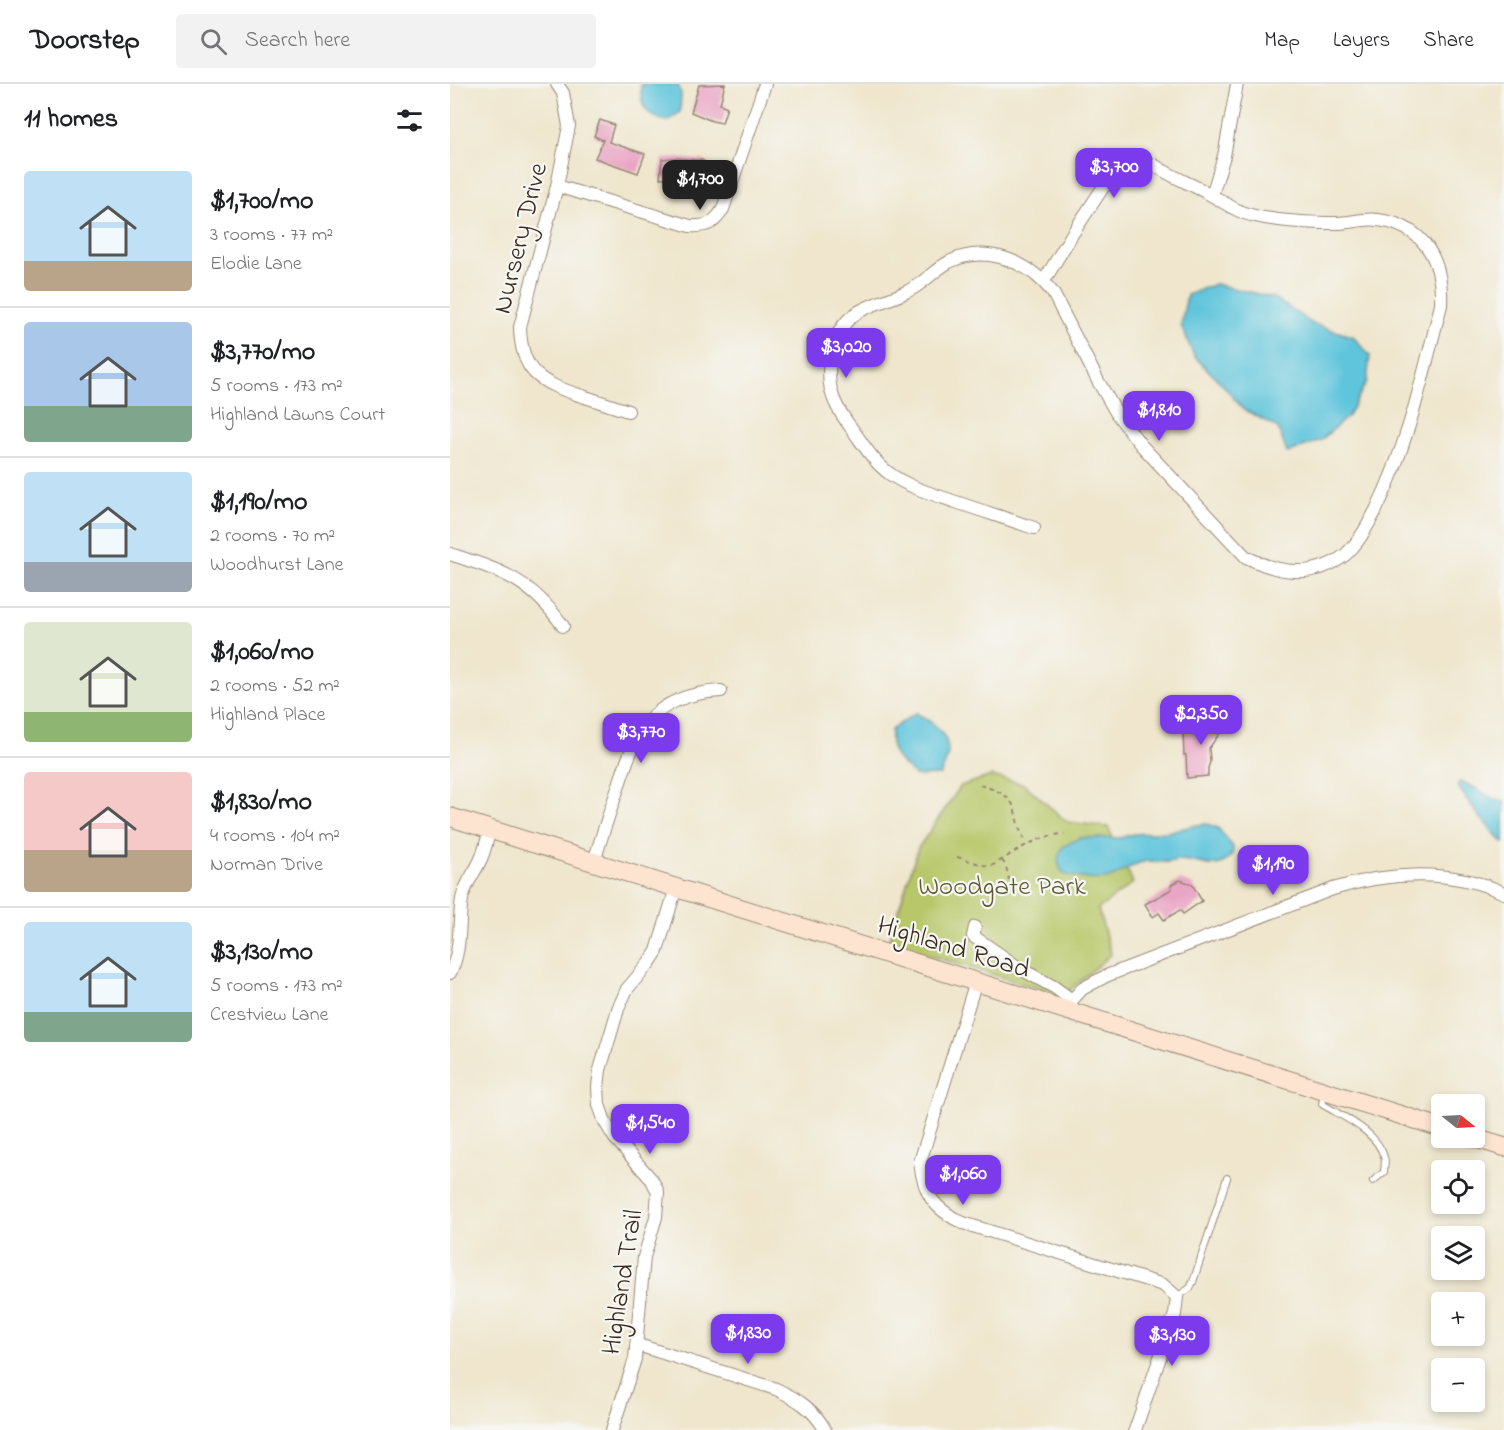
<!DOCTYPE html>
<html lang="en">
<head>
<meta charset="utf-8">
<style>
	body { margin:0; font-family:"Indie Flower",sans-serif; background:#f2f2f2; color:#202124; height:100vh; display:flex; flex-direction:column; font-size:22px; white-space:nowrap }
	* { box-sizing:border-box; margin:0 }
	p { font-size:20px; color:#757577 }
	.icon { flex:none; width:33px; height:33px; fill:none; stroke:currentColor; stroke-width:2; stroke-linecap:round; stroke-linejoin:round }
	.map { position:relative; flex:1; overflow:hidden }
	.drawer { display:flex; flex-direction:column; background:#fff; width:450px }
	.drawer>* { flex:none }
	.needle { width:39px; rotate:108deg }
	.controls { position:absolute; left:981px; top:1010px; display:grid; gap:12px }
	.controls a { display:grid; place-items:center; width:54px; height:54px; border-radius:6px; background:#fff; box-shadow:0 3px 9px #0003; font-size:30px }
	.price { position:absolute; translate:-50% -51px; padding:0 14px; border-radius:12px; background:#7c3aed; color:#fff; font-size:20px; line-height:39px; filter:drop-shadow(0 2px 3px #0008) }
	.price::after { content:''; position:absolute; left:50%; top:36px; width:18px; height:14px; margin-left:-9px; background:inherit; clip-path:polygon(0 0,100% 0,50% 100%) }
	.price.current { background:#222; color:#fff }
	ul { padding:0; list-style:none }
	li { display:flex; align-items:center; gap:18px; height:150px; padding:0 24px }
	li+li { border-top:2px solid #e0e0e0 }
	li span { display:grid; place-items:center; flex:none; width:168px; height:120px; border-radius:6px; color:#555 }
	li>.icon { margin-inline-start:auto }
	span .icon { width:72px; height:72px; fill:#fffc; stroke-width:1 }
	li b { font-size:26px }
	h2 { display:flex; justify-content:space-between; align-items:center; height:72px; padding:0 24px; font-size:26px }
	header { display:flex; align-items:center; gap:36px; box-sizing:border-box; height:84px; padding:0 30px; background:#fff; border-bottom:2px solid #e0e0e0 }
	header strong { font-size:28px }
	nav { display:flex; gap:33px; margin-inline-start:auto; font-size:21px }
	.search { width:420px; height:54px; background:#f2f2f2; display:flex; align-items:center; gap:15px; box-sizing:border-box; padding:0 21px; border-radius:6px; color:#757577; font-size:22px }
	main { display:flex; flex:1; min-height:0 }
	.map>svg:first-child { display:block }
</style>
</head>
<body>
<header>
<strong>Doorstep</strong>
<div class="search"><svg class="icon" aria-label="search" viewBox="0 0 24 24"><circle cx="10" cy="10" r="6"/><path d="M15 15l6 6"/></svg>Search here</div>
<nav><a>Map</a><a>Layers</a><a>Share</a></nav>
</header>
<main>
<section class="drawer">
<h2>11 homes<svg class="icon" aria-label="filters" viewBox="0 0 24 24"><path d="M4 7h16M4 17h16"/><circle cx="9" cy="7" r="2"/><circle cx="15" cy="17" r="2"/></svg></h2>
<ul>
<li><span style="background:linear-gradient(#bfe0f5 75%,#b9a48a 0)"><svg class="icon" aria-label="home" viewBox="0 0 24 24"><path d="M3 11l9-7 9 7M6 9v11h12V9"/></svg></span><div><b>$1,700/mo</b><p>3 rooms · 77 m²</p><p>Elodie Lane</p></div></li>
<li><span style="background:linear-gradient(#a9c7e8 70%,#7fa58c 0)"><svg class="icon" aria-label="home" viewBox="0 0 24 24"><path d="M3 11l9-7 9 7M6 9v11h12V9"/></svg></span><div><b>$3,770/mo</b><p>5 rooms · 173 m²</p><p>Highland Lawns Court</p></div></li>
<li><span style="background:linear-gradient(#bfe0f5 75%,#9aa5b1 0)"><svg class="icon" aria-label="home" viewBox="0 0 24 24"><path d="M3 11l9-7 9 7M6 9v11h12V9"/></svg></span><div><b>$1,190/mo</b><p>2 rooms · 70 m²</p><p>Woodhurst Lane</p></div></li>
<li><span style="background:linear-gradient(#dfe7d0 75%,#8fb573 0)"><svg class="icon" aria-label="home" viewBox="0 0 24 24"><path d="M3 11l9-7 9 7M6 9v11h12V9"/></svg></span><div><b>$1,060/mo</b><p>2 rooms · 52 m²</p><p>Highland Place</p></div></li>
<li><span style="background:linear-gradient(#f6c9c9 65%,#b9a48a 0)"><svg class="icon" aria-label="home" viewBox="0 0 24 24"><path d="M3 11l9-7 9 7M6 9v11h12V9"/></svg></span><div><b>$1,830/mo</b><p>4 rooms · 104 m²</p><p>Norman Drive</p></div></li>
<li><span style="background:linear-gradient(#bfe0f5 75%,#7fa58c 0)"><svg class="icon" aria-label="home" viewBox="0 0 24 24"><path d="M3 11l9-7 9 7M6 9v11h12V9"/></svg></span><div><b>$3,130/mo</b><p>5 rooms · 173 m²</p><p>Crestview Lane</p></div></li>
</ul>
</section>
<div class="map">
<svg width="1054" height="1346" viewBox="0 0 1054 1346">
	<rect width="100%" height="100%" fill="#f6f6f2"/>
	<filter id="ink" filterUnits="userSpaceOnUse"><feTurbulence type="fractalNoise" baseFrequency=".0167" numOctaves="2"/><feDisplacementMap in="SourceGraphic" scale="12" xChannelSelector="R" yChannelSelector="G"/><feConvolveMatrix kernelMatrix="1 2 1 2 8 2 1 2 1" color-interpolation-filters="sRGB"/></filter>
	<filter id="wash" filterUnits="userSpaceOnUse"><feTurbulence type="fractalNoise" baseFrequency=".008" numOctaves="4" result="noise"/><feDisplacementMap in="SourceGraphic" scale="24" xChannelSelector="R" yChannelSelector="G"/><feGaussianBlur stdDeviation="1.35" result="paint"/><feColorMatrix in="noise" values="0 0 0 0 0 0 0 0 0 0 0 0 0 0 0 0 0 1.4 0 .05"/><feComposite in="paint" operator="in"/></filter>
	<g filter="url(#wash)">
		<rect width="100%" height="100%" fill="#efe6cd"/>
		<path fill="#b8c769" stroke="#7a7844" stroke-width="1.5" d="M541,692l33,8 43,38 41,5 25,56 -35,26 13,45 -48,42 -175,-53 30,-95 43,-62z"/>
		<g fill="#5ec5dc" stroke="#4c787d" stroke-width="1.5">
			<path d="M191,0h37l3,10 -1,18 -13,9c-22,-5 -27,-15 -26,-37z"/>
			<path d="M765,200l59,14 39,26 41,13 16,19 -3,25 -19,35 -27,24 -34,13 -9,-25 -35,-19 -21,-25 -28,-28 -13,-31 6,-30z"/>
			<path d="M466,629c16,9 32,19 32,39 0,7 -5,16 -8,23l-24,1c-17,-15 -28,-22 -25,-46z"/>
			<path d="M1010,698c21,5 25,17 44,19v42c-18,-17 -33,-37 -47,-58z"/>
			<path d="M757,740l11,4 15,19c1,7 -5,14 -13,17 -14,4 -27,-5 -41,-4 -4,0 -9,2 -13,2 -7,0 -13,-1 -19,-1 -14,2 -22,10 -33,15 -14,7 -36,2 -50,-2 -8,-9 -7,-19 0,-28l16,-8h40l13,-4 34,-2 30,-7z"/>
		</g>
		<g id="blocks">
			<g fill="#eaa4c4">
				<path d="M275,0l-5,20 7,3 -5,16 -10,-2 -21,-9 8,-27z"/>
				<path d="M150,36l14,5 -5,17 36,12 -7,19 -43,-15 8,-18 -9,-4z"/>
				<path d="M225,74l24,2 1,-1 13,8 -12,19 -14,-9 -27,1 2,-19z"/>
				<path d="M767,630l12,7 -20,27 1,14 -2,6v8l-21,2 -1,-23h-2l-1,-24 17,-1z"/>
				<path d="M730,796l12,4 10,17 -19,13 -3,-4 -16,10 -5,-7 -6,4 -8,-13 27,-15 -1,-4z"/>
			</g>
		</g>
	</g>
	<g filter="url(#ink)">
		<use href="#blocks" fill-opacity="0" stroke="#958876" stroke-width="1.5"/>
		<g fill="none" stroke-linecap="round" stroke-linejoin="round">
			<defs>
				<g id="lane">
					<path d="M874,1010l-2,10c21,13 55,27 62,53 2,4 0,10 0,15l-11,9"/>
					<path d="M727,1213l13,-9 3,-6 34,-104"/>
				</g>
				<g id="street">
					<path d="M107,0l6,9 6,33 -12,60 -37,141c1,45 19,55 59,68 16,5 33,11 49,16"/>
					<path d="M107,102l133,40c17,1 25,-3 33,-17l42,-125"/>
					<path d="M762,111l12,-39 13,-72"/>
					<path d="M584,444c-26,-9 -52,-17 -78,-26 -23,-8 -46,-14 -66,-28 -13,-9 -24,-25 -33,-38 -7,-10 -17,-22 -22,-34 -11,-25 -6,-61 12,-81 15,-16 42,-20 61,-30 15,-7 26,-21 41,-29 37,-18 80,-1 104,31l45,88 19,33 24,31 105,112c32,16 68,22 99,-2 14,-12 22,-29 31,-45 32,-65 47,-135 65,-205 2,-44 -16,-79 -63,-85 -14,-2 -27,3 -41,3 -28,0 -59,-1 -86,-8 -15,-3 -27,-13 -40,-20 -19,-11 -39,-18 -57,-30l-13,-2 -12,3 -11,5 -10,9 -37,56 -27,45"/>
					<path d="M0,470c52,17 80,25 113,72"/>
					<path d="M144,778c7,-24 15,-48 23,-71 19,-60 34,-96 104,-100"/>
					<path d="M525,843l-2,9 46,32 35,19 18,13"/>
					<path d="M0,889c12,-23 8,-49 12,-74 3,-15 12,-25 18,-38 5,-10 7,-22 10,-32"/>
					<path d="M526,897l-56,181c4,33 14,47 43,61l200,62 14,12 -2,17 -40,116"/>
					<path d="M614,925l18,-20 24,-13 227,-87c55,-17 117,-21 171,4"/>
					<path d="M188,1261l138,44c21,10 38,20 49,41"/>
					<path d="M162,1346l23,-71 9,-102 12,-40 2,-25 -6,-12 -38,-43 -9,-15 -6,-17 -1,-18 2,-17 18,-61 9,-20 23,-27 7,-11 19,-63"/>
				</g>
				<g id="secondary">
					<path d="M0,733l992,311"/>
					<path d="M1021,1053l33,10"/>
				</g>
			</defs>
			<use href="#lane" stroke="#958876" stroke-width="8"/>
			<use href="#street" stroke="#958876" stroke-width="14"/>
			<use href="#secondary" stroke="#958876" stroke-width="20"/>
			<g stroke="#958876" stroke-width="2" stroke-dasharray="4.5 4.5" stroke-linecap="butt">
				<path d="M530,701c49,14 26,27 47,58"/>
				<path d="M507,773l33,10c24,-14 46,-32 75,-33"/>
				<path d="M552,776l4,6 3,14"/>
			</g>
			<use href="#lane" stroke="#fff" stroke-width="6"/>
			<use href="#street" stroke="#fff" stroke-width="12"/>
			<use href="#secondary" stroke="#fde4d1" stroke-width="18"/>
		</g>
	</g>
	<g text-anchor="middle" stroke-width="4.5" stroke-linejoin="round" paint-order="stroke">
		<g font-size="27" fill="#3b2a1e" stroke="#f6f6f2">
			<text transform="translate(69 154) rotate(-76)" y="9">Nursery Drive</text>
			<text transform="translate(504 862) rotate(17)" y="9">Highland Road</text>
			<text transform="translate(171 1198) rotate(-81)" y="9">Highland Trail</text>
		</g>
		<g font-size="27" fill="#605934" stroke="#f6f6f2">
			<text x="552" y="810">Woodgate Park</text>
		</g>
	</g>
</svg>
<div class="controls">
<a><svg class="needle" viewBox="-14 -14 28 28"><path d="M0-13l5 13h-10z" fill="#e53935"/><path d="M0 13l5-13h-10z" fill="#757577"/></svg></a>
<a><svg class="icon" aria-label="locate" viewBox="0 0 24 24"><circle cx="12" cy="12" r="6"/><path d="M12 2v4M12 18v4M2 12h4M18 12h4"/></svg></a>
<a><svg class="icon" aria-label="layers" viewBox="0 0 24 24"><path d="M12 4l9 5-9 5-9-5zM3 14l9 5 9-5"/></svg></a>
<a>+</a>
<a>−</a>
</div>
<b class="price" style="left:664px;top:115px">$3,700</b>
<b class="price current" style="left:250px;top:127px">$1,700</b>
<b class="price" style="left:396px;top:295px">$3,020</b>
<b class="price" style="left:709px;top:358px">$1,810</b>
<b class="price" style="left:751px;top:662px">$2,350</b>
<b class="price" style="left:191px;top:680px">$3,770</b>
<b class="price" style="left:823px;top:812px">$1,190</b>
<b class="price" style="left:200px;top:1071px">$1,540</b>
<b class="price" style="left:513px;top:1122px">$1,060</b>
<b class="price" style="left:298px;top:1281px">$1,830</b>
<b class="price" style="left:722px;top:1283px">$3,130</b>
</div>
</main>
</body>
</html>
